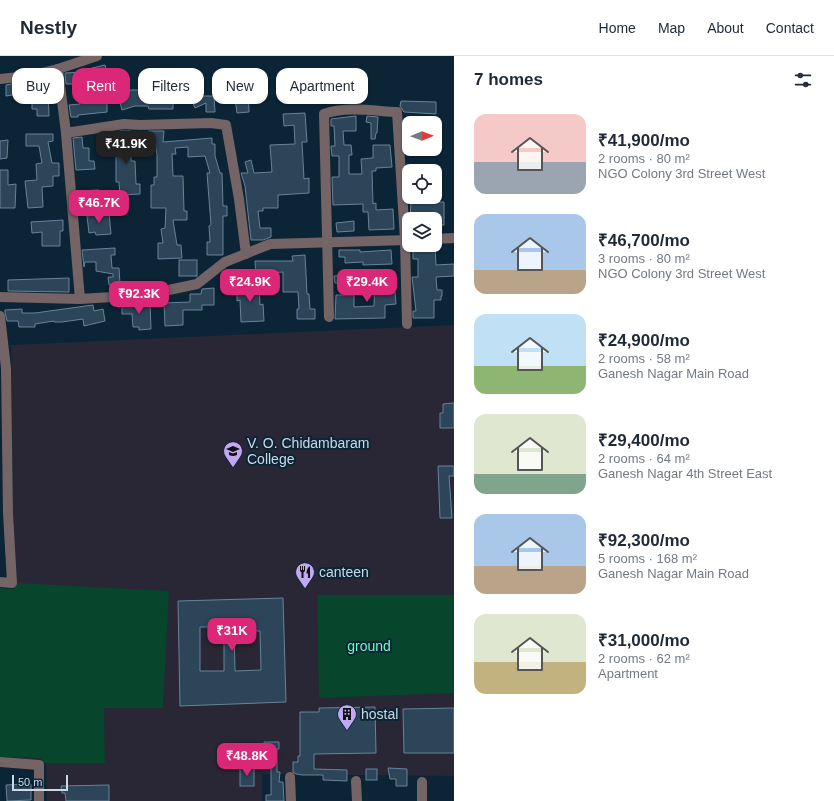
<!DOCTYPE html>
<html lang="en">
<head>
<meta charset="utf-8">
<style>
	body { margin:0; font-family:Arial,sans-serif; background:#f6f6f7; color:#1f2937; height:100vh; display:flex; flex-direction:column; font-size:15px; white-space:nowrap }
	* { box-sizing:border-box; margin:0 }
	p { font-size:13px; color:#747a83 }
	.icon { flex:none; width:22px; height:22px; fill:none; stroke:currentColor; stroke-width:2; stroke-linecap:round; stroke-linejoin:round }
	.map { position:relative; flex:1; overflow:hidden }
	.sheet { display:flex; flex-direction:column; background:#fff; width:380px }
	.sheet>* { flex:none }
	.guide { position:absolute; left:12px; top:12px; width:380px; height:36px; display:flex; gap:8px }
	.needle { width:26px; rotate:89deg }
	.fabs { position:absolute; left:402px; top:60px; display:grid; gap:8px }
	.fabs a { display:grid; place-items:center; width:40px; height:40px; border-radius:8px; background:#fff; box-shadow:0 1px 3px #0004; font-size:20px }
	.scale { position:absolute; left:12px; bottom:10px; width:56px; box-sizing:border-box; padding-left:4px; border:2px solid #cbd9e6; border-top:0; font-size:11px; line-height:14px; white-space:nowrap; color:#cbd9e6; -webkit-text-stroke:3px #0b2436; paint-order:stroke }
	.price { position:absolute; translate:-50% -34px; padding:0 9px; border-radius:8px; background:#db2777; color:#fff; font-size:13px; line-height:26px; filter:drop-shadow(0 1px 2px #0008) }
	.price::after { content:''; position:absolute; left:50%; top:24px; width:12px; height:9px; margin-left:-6px; background:inherit; clip-path:polygon(0 0,100% 0,50% 100%) }
	.price.selected { background:#222; color:#fff }
	ul { padding:0; list-style:none }
	li { display:flex; align-items:center; gap:12px; height:100px; padding:0 20px }
	li span { display:grid; place-items:center; flex:none; width:112px; height:80px; border-radius:12px; color:#555 }
	li>.icon { margin-inline-start:auto }
	span .icon { width:48px; height:48px; fill:#fffc; stroke-width:1 }
	li b { font-size:17px }
	h2 { display:flex; justify-content:space-between; align-items:center; height:48px; padding:0 20px; font-size:17px }
	.chip { padding:0 14px; border-radius:12px; background:#fff; box-shadow:0 1px 3px #0004; font-size:14px; line-height:36px }
	.chip.selected { background:#db2777; color:#fff }
	header { display:flex; align-items:center; gap:24px; box-sizing:border-box; height:56px; padding:0 20px; background:#fff; border-bottom:1px solid #e0e1e3 }
	header strong { font-size:19px }
	nav { display:flex; gap:22px; margin-inline-start:auto; font-size:14px }
	main { display:flex; flex:1; min-height:0 }
	.map>svg:first-child { display:block }
</style>
</head>
<body>
<header>
<strong>Nestly</strong>
<nav><a>Home</a><a>Map</a><a>About</a><a>Contact</a></nav>
</header>
<main>
<div class="map">
<svg width="454" height="745" viewBox="0 0 454 745">
	<rect width="100%" height="100%" fill="#0b2436"/>
	<path fill="#292636" d="M454,269v451l-192,-2v27h-215l-1,-39 -46,-3v-168h14l-3,-246z"/>
	<g fill="#07452c">
		<path d="M18,527l151,8 -6,117h-59l1,55h-63l-1,-5 -41,-1v-169l13,1z"/>
		<path d="M317,539h137v98l-135,5z"/>
	</g>
	<g fill="#2c4559" stroke="#688399" fill-rule="evenodd">
		<path d="M105,9l3,11 -26,8h-16l-1,-11 20,-1 -1,-2z"/>
		<path d="M48,22l2,12 -2,1 1,25h-12v-7h-5v-17l-26,4v-11z"/>
		<path d="M126,29l2,5h18v3h12v4h15v12h-24l-1,-3h-13l-13,4 -4,-15 -3,1 -2,-7z"/>
		<path d="M197,33l3,7h14l1,16h-9v-9l-11,5 -6,-15z"/>
		<path d="M248,34l1,22 -12,1 -3,-22z"/>
		<path d="M80,45h10v2l17,-1v10l-29,3v2h-7l-2,-12 11,-1z"/>
		<path d="M401,45l35,1v12l-32,-2 -4,-6z"/>
		<path d="M305,57l2,29h-5l1,19 1,18 5,-1v15l-31,2v13h-15v3h-5l2,17h11v9l-8,3h-12l-6,-54 -4,-13h7l-3,-11 6,-2 3,13 18,-1 -2,-27 25,-1 -1,-19 -10,1 -1,-12z"/>
		<path d="M356,60v15h-13l1,14h7l1,10h-3v19h13l-1,-15 12,-1v-13h17l2,22 -16,1v3h-4l1,33 3,-1v7l17,-1 1,20 -25,1 -1,-18h-5v-8l-30,1 -1,-28h7v-21h-7l-1,-10h4l-1,-20h-3v-7z"/>
		<path d="M367,60l11,1 -1,16h-1l-1,6h-4v-16l-5,-1z"/>
		<path d="M120,75h11v30h4l1,23h4v10l-20,1 -1,-13h-3v-49z"/>
		<path d="M148,75h16l-1,11 49,-4v6h3v12l5,17h2l1,33h4v10h-4v39h-16v-13h3l-1,-16 2,-1 -4,-52h3l-5,-17 -17,1v-10l-13,1 1,6h-4l1,22h10l1,35h3v9h-14l4,25h4l1,13 -24,1v-16h5l-2,-14 4,-1 1,-20h-15v-23h3v-8h3v-22l-3,-17h-6z"/>
		<path d="M26,78h27v7l-5,1 4,21h7v13h-6v10l-11,1 1,20 -15,1 -3,-27 12,-1 -1,-16 6,-1 -3,-17h-13z"/>
		<path d="M82,81l1,11h6v13h5l1,8 -19,1 -3,-32z"/>
		<path d="M8,84l-1,18 -7,1v-18z"/>
		<path d="M0,114h8v15l8,-1 -1,24h-15z"/>
		<path d="M99,134l1,13 -22,1 -1,-13z"/>
		<path d="M411,146h33v23h-9v-6h-25z"/>
		<path d="M109,157l2,21 -15,1 -1,-3 -6,1 -2,-17z"/>
		<path d="M63,164v11h-3v15h-18v-14l-10,1 -1,-11z"/>
		<path d="M354,165v10l-17,1 -1,-9z"/>
		<path d="M435,191l1,18 18,-1v12l-18,1 1,13h5v6h-1v4h-7v18h-21v-7h3l-4,-34h6v-18h-5v-11z"/>
		<path d="M115,192v7h-4l1,13h7l1,16 -11,1 -1,-8h5v-3l-17,-3v-9h-11l-1,5 -2,-17z"/>
		<path d="M339,194h21v2l31,-2 1,14 -29,1v-3l-18,1v-6h-6z"/>
		<path d="M305,199l2,39h2l1,15h5v10h-18v-10h2l-1,-17h-15v-20l-12,1 1,4 -16,1 -1,-17h38l-1,-5z"/>
		<rect x="179" y="204" width="18" height="16"/>
		<path d="M345,219l1,8h-11l-1,-7z"/>
		<path d="M69,222v14l-61,-1v-11z"/>
		<path d="M375,222h16l1,14h3l1,12 -11,1v13l-50,1 1,-24h18v12l20,-1z"/>
		<path d="M259,228l1,21 3,-1 1,17 -23,1 -1,-22 -3,1v-16z"/>
		<path d="M214,232v17h-12v5h-19v15l-18,1 -1,-23 26,-1v-8h11l1,-5z"/>
		<path d="M150,247l1,26 -12,1v-3h-6l-1,-13h-10v-9z"/>
		<path d="M93,249l1,6 9,-2 2,12 -21,5 -1,-7 -21,3h-8v-1l-19,3v3h-16l-1,-6h-11l-2,-9v-2l17,-1v4h13z"/>
		<path d="M454,347v25h-14v-15h3v-9z"/>
		<path d="M438,410h16v10h-5l3,42h-12z"/>
		<path d="M283,542l3,104 -106,4 -2,-105zM200,571h24v44h-24zM234,575h26l1,39 -26,1z"/>
		<path d="M375,651l1,46 -62,1v15l33,1v11l-24,-1v-5h-21l-6,-1 -3,-2v-10h5v-6h2v-44h19v-4z"/>
		<path d="M454,652v45h-50l-1,-44z"/>
		<path d="M264,686h15v7h-2v23h3l-1,10h4l1,19h-18v-6h5v-31h-6z"/>
		<rect x="240" y="712" width="14" height="18"/>
		<path d="M388,712l19,1v17h-11v-7h-6z"/>
		<rect x="366" y="713" width="11" height="11"/>
		<path d="M31,728v16l-24,1 -1,-16z"/>
		<path d="M109,729v16h-43l-1,-8h-3l-1,-7z"/>
	</g>
	<g fill="none" stroke-linecap="round" stroke-linejoin="round">
		<g stroke="#746465" stroke-width="10">
			<path d="M58,13l8,64 14,166"/>
			<path d="M0,23l28,-3 30,-7 39,-13"/>
			<path d="M66,77l58,-9 16,1 71,-2 15,2 13,74 7,55"/>
			<path d="M435,183l19,-1"/>
			<path d="M0,241l80,2 65,-4 52,-11 28,-22 45,-18 139,-4"/>
			<path d="M0,260l6,52 2,145 4,70 -12,-1"/>
			<path d="M329,261l-5,-203c22,-8 50,-3 73,-2l8,128 2,84"/>
			<path d="M0,706l39,3v36"/>
			<path d="M290,721l1,24"/>
			<path d="M356,725l1,20"/>
			<path d="M422,745v-19"/>
		</g>
	</g>
	<defs>
		<symbol id="university-pin" viewBox="-11 -11 22 30"><path d="M0 17L-7.5 6A9.5 9.5 0 1 1 7.5 6Z" fill="#c1a8f3" stroke="#0b2436"/><path d="M0-5L7-2L0 1L-7-2ZM-4 1L0 2.5L4 1V4Q0 6-4 4Z" fill="#111"/></symbol>
		<symbol id="restaurant-pin" viewBox="-11 -11 22 30"><path d="M0 17L-7.5 6A9.5 9.5 0 1 1 7.5 6Z" fill="#c1a8f3" stroke="#0b2436"/><path d="M-5-6h1v4h1v-4h1v4h1v-4h1v5L-1.5 .5V6h-2V.5L-5-1ZM5-6V6H3V1.5H1.5Q1.5-4 5-6Z" fill="#111"/></symbol>
		<symbol id="building-pin" viewBox="-11 -11 22 30"><path d="M0 17L-7.5 6A9.5 9.5 0 1 1 7.5 6Z" fill="#c1a8f3" stroke="#0b2436"/><path d="M-4-6H4V6H1V3H-1V6H-4ZM-2.5-4.3h1.7v1.8h-1.7ZM.8-4.3h1.7v1.8H.8ZM-2.5-1h1.7V.8h-1.7ZM.8-1h1.7V.8H.8Z" fill="#111"/></symbol>
	</defs>
	<g fill-rule="evenodd">
		<use href="#university-pin" x="222" y="384" width="22" height="30"/>
		<use href="#restaurant-pin" x="294" y="505" width="22" height="30"/>
		<use href="#building-pin" x="336" y="647" width="22" height="30"/>
	</g>
	<g text-anchor="middle" stroke-width="4" stroke-linejoin="round" paint-order="stroke">
		<g font-size="14" fill="#cbd9e6" stroke="#0b2436" text-anchor="start">
			<text x="247" y="392">V. O. Chidambaram<tspan x="247" dy="16">College</tspan></text>
			<text x="319" y="521">canteen</text>
			<text x="361" y="663">hostal</text>
		</g>
		<g font-size="14" fill="#6efcb7" stroke="#0b2436">
			<text x="369" y="595">ground</text>
		</g>
	</g>
</svg>
<div class="fabs">
<a><svg class="needle" viewBox="-14 -14 28 28"><path d="M0-13l5 13h-10z" fill="#e53935"/><path d="M0 13l5-13h-10z" fill="#747a83"/></svg></a>
<a><svg class="icon" aria-label="locate" viewBox="0 0 24 24"><circle cx="12" cy="12" r="6"/><path d="M12 2v4M12 18v4M2 12h4M18 12h4"/></svg></a>
<a><svg class="icon" aria-label="layers" viewBox="0 0 24 24"><path d="M12 4l9 5-9 5-9-5zM3 14l9 5 9-5"/></svg></a>
</div>
<div class="scale">50 m</div>
<b class="price selected" style="left:126px;top:109px">₹41.9K</b>
<b class="price" style="left:99px;top:168px">₹46.7K</b>
<b class="price" style="left:250px;top:247px">₹24.9K</b>
<b class="price" style="left:367px;top:247px">₹29.4K</b>
<b class="price" style="left:139px;top:259px">₹92.3K</b>
<b class="price" style="left:232px;top:596px">₹31K</b>
<b class="price" style="left:247px;top:721px">₹48.8K</b>
<div class="guide">
<a class="chip">Buy</a>
<a class="chip selected">Rent</a>
<a class="chip">Filters</a>
<a class="chip">New</a>
<a class="chip">Apartment</a>
</div>
</div>
<section class="sheet">
<h2>7 homes<svg class="icon" aria-label="filters" viewBox="0 0 24 24"><path d="M4 7h16M4 17h16"/><circle cx="9" cy="7" r="2"/><circle cx="15" cy="17" r="2"/></svg></h2>
<ul>
<li><span style="background:linear-gradient(#f6c9c9 60%,#9aa5b1 0)"><svg class="icon" aria-label="home" viewBox="0 0 24 24"><path d="M3 11l9-7 9 7M6 9v11h12V9"/></svg></span><div><b>₹41,900/mo</b><p>2 rooms · 80 m²</p><p>NGO Colony 3rd Street West</p></div></li>
<li><span style="background:linear-gradient(#a9c7e8 70%,#b9a48a 0)"><svg class="icon" aria-label="home" viewBox="0 0 24 24"><path d="M3 11l9-7 9 7M6 9v11h12V9"/></svg></span><div><b>₹46,700/mo</b><p>3 rooms · 80 m²</p><p>NGO Colony 3rd Street West</p></div></li>
<li><span style="background:linear-gradient(#bfe0f5 65%,#8fb573 0)"><svg class="icon" aria-label="home" viewBox="0 0 24 24"><path d="M3 11l9-7 9 7M6 9v11h12V9"/></svg></span><div><b>₹24,900/mo</b><p>2 rooms · 58 m²</p><p>Ganesh Nagar Main Road</p></div></li>
<li><span style="background:linear-gradient(#dfe7d0 75%,#7fa58c 0)"><svg class="icon" aria-label="home" viewBox="0 0 24 24"><path d="M3 11l9-7 9 7M6 9v11h12V9"/></svg></span><div><b>₹29,400/mo</b><p>2 rooms · 64 m²</p><p>Ganesh Nagar 4th Street East</p></div></li>
<li><span style="background:linear-gradient(#a9c7e8 65%,#b9a48a 0)"><svg class="icon" aria-label="home" viewBox="0 0 24 24"><path d="M3 11l9-7 9 7M6 9v11h12V9"/></svg></span><div><b>₹92,300/mo</b><p>5 rooms · 168 m²</p><p>Ganesh Nagar Main Road</p></div></li>
<li><span style="background:linear-gradient(#dfe7d0 60%,#c2b280 0)"><svg class="icon" aria-label="home" viewBox="0 0 24 24"><path d="M3 11l9-7 9 7M6 9v11h12V9"/></svg></span><div><b>₹31,000/mo</b><p>2 rooms · 62 m²</p><p>Apartment</p></div></li>
</ul>
</section>
</main>
</body>
</html>
